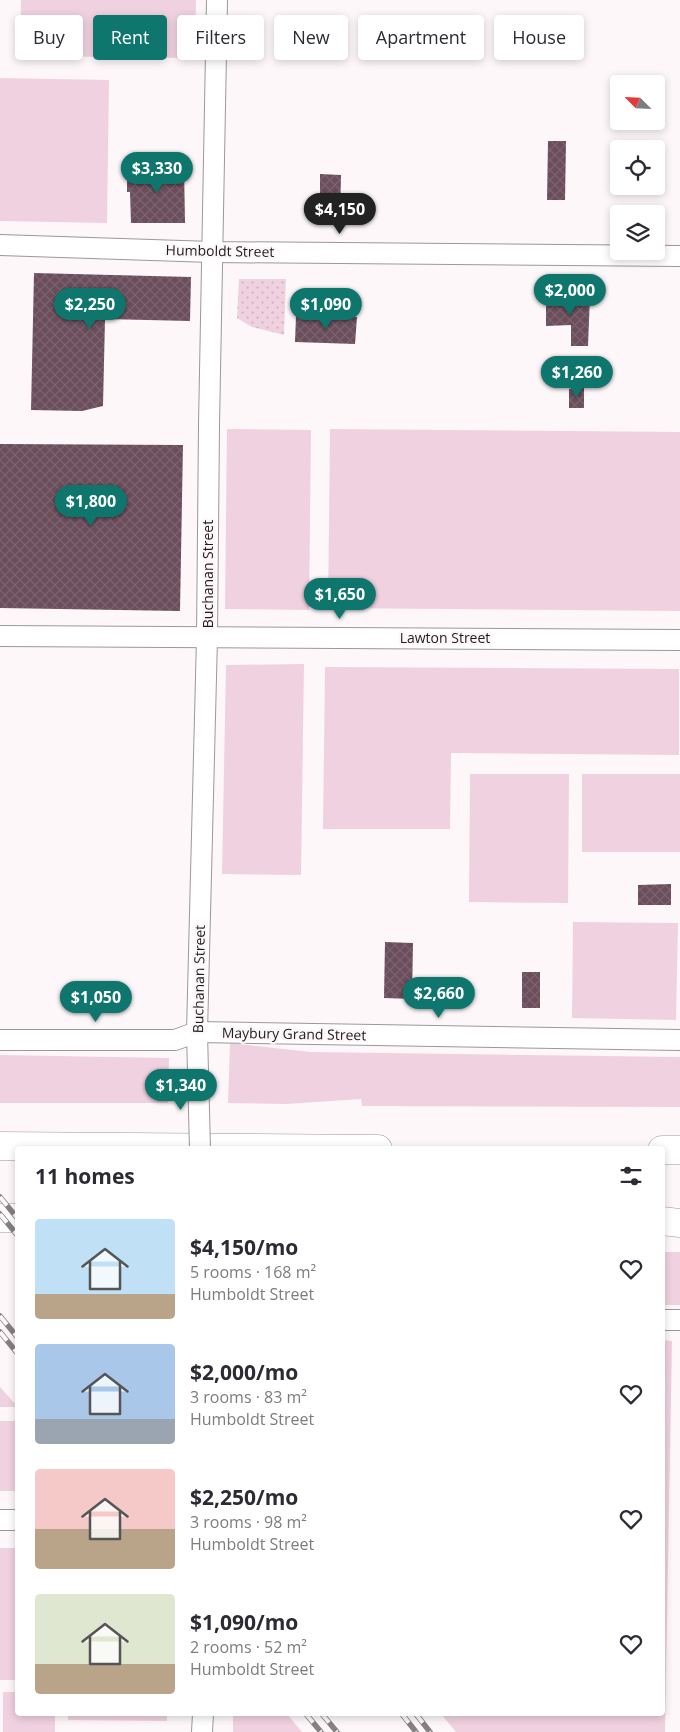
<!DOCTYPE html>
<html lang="en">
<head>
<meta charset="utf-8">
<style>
	body { margin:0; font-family:"Open Sans",sans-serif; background:#f7f7f7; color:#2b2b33; height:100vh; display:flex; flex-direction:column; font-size:19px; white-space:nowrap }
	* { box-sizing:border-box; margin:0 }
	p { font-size:16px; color:#7c7c81 }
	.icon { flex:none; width:28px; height:28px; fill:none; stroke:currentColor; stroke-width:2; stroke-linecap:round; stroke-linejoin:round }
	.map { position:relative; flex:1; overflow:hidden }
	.drawer { position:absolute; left:15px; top:1146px; width:650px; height:570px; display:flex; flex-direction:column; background:#fff; border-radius:5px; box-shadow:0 2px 8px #0003 }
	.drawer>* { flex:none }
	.guide { position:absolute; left:15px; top:15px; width:650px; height:45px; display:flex; gap:10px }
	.needle { width:32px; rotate:294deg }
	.controls { position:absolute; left:610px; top:75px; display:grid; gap:10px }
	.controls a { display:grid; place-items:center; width:55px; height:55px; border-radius:5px; background:#fff; box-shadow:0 2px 8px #0003; font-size:25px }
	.price { position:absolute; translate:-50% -42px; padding:0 11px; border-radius:18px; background:#0f766e; color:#fff; font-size:16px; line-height:32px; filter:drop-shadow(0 1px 2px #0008) }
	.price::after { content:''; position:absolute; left:50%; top:30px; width:15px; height:11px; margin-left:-8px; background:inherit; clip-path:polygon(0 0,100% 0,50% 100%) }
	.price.on { background:#222; color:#fff }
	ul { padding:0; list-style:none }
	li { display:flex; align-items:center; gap:15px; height:125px; padding:0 20px }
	li span { display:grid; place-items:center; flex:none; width:140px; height:100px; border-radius:5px; color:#555 }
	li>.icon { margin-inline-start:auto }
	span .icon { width:60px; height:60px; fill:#fffc; stroke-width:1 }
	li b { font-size:21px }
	h2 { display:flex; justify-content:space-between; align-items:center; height:60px; padding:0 20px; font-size:21px }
	.tag { padding:0 18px; border-radius:5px; background:#fff; box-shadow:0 2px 8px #0003; font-size:18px; line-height:45px }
	.tag.on { background:#0f766e; color:#fff }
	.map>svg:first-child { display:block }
</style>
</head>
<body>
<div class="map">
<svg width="680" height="1732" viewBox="0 0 680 1732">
	<defs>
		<pattern id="garden-dots" width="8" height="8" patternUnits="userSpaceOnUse" patternTransform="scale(1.25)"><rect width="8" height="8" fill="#f0d1df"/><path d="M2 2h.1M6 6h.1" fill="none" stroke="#cdb3bf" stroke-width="1.8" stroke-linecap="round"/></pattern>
		<pattern id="building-cross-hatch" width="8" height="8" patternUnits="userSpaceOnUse" patternTransform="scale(1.25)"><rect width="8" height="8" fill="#6b4d5b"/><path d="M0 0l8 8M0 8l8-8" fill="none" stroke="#7b636e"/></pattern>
	</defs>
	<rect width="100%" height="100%" fill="#fdf7fa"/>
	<g fill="#f0d1df">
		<path d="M21,0h175l-1,58 -175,-2z"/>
		<path d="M0,78l109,2 -2,143 -107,-2z"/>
		<path d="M227,429l84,1 -2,180 -84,-1z"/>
		<path d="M330,429l350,3v179l-352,-3z"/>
		<path d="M304,664l-3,211 -79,-1 4,-209z"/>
		<path d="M325,667l354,2v86l-228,-2 -1,76h-127z"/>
		<path d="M470,774h99l-1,129 -99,-1z"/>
		<rect x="582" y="774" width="98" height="78"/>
		<path d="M573,922l105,1 -2,97 -104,-2z"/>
		<path d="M230,1043l81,9 369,5v50l-318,-1 -1,-7 -75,5 -58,-1z"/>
		<path d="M0,1055l169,3 -1,45h-168z"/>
		<rect x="663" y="1252" width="17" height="53"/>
		<path d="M663,1340l9,1 -7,391h-209l-15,-18h221z"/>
		<path d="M0,1387l17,19v1h-17z"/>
		<rect x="0" y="1421" width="17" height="70"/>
		<rect x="0" y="1548" width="17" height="132"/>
		<path d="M3,1692h14l1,22h37v18h-52z"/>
		<path d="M68,1714h99v7l-99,-1z"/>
		<path d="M233,1714h54l15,18h-69z"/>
	</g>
	<path fill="url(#garden-dots)" d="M239,279h47l-2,56 -32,-8 -15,-9z"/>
	<g fill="url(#building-cross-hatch)">
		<path d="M548,141h18l-1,59h-18z"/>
		<path d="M127,166h57l1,57h-54l-1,-31h-3z"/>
		<path d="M320,174l21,1 -1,43h-20z"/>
		<path d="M34,273l157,4 -1,44 -85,-2 -2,87 -21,5 -51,-1z"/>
		<path d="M546,295l44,1 -2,50h-17v-21l-25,1z"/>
		<path d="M296,316l61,1 -2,27 -60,-2z"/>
		<path d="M584,388v20h-15v-19z"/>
		<path d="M0,444l183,1 -3,166 -180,-3z"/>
		<path d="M671,884v21h-33v-20z"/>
		<path d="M385,942l28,1 -1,56 -28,-1z"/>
		<rect x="522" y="972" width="18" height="36"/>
	</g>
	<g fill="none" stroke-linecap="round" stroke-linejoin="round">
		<defs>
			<g id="minor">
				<path d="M0,245l212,7 468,4"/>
				<path d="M0,636l680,4"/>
				<path d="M0,1040h175l22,-8 483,8"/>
				<path d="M198,1072l-1,-40 10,-394 2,-213 8,-425"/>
				<path d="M662,1320h18"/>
				<path d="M0,1520h18"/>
				<path d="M202,1732l1,-18"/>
			</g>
			<g id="highway">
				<path d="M0,1146l378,3"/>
				<path d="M662,1150h18"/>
				<path d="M0,1218h18"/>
				<path d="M662,1221l18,2"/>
			</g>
		</defs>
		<use href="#minor" stroke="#9c9799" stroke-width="22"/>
		<use href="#highway" stroke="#9c9799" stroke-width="29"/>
		<use href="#minor" stroke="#fff" stroke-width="20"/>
		<use href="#highway" stroke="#fff" stroke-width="28"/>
		<defs>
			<g id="rail">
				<path d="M0,1197l18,22"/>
				<path d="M0,1214l18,22"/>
				<path d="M0,1316l18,22"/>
				<path d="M0,1332l18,22"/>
				<path d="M306,1714l15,18"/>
				<path d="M322,1714l15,18"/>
				<path d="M402,1714l14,18"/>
				<path d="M416,1714l14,18"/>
			</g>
		</defs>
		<use href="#rail" stroke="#858183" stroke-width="5.5"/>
		<use href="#rail" stroke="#fdf7fa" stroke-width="4" stroke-dasharray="11" stroke-linecap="butt"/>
		<defs>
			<path id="minor-bridge" d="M198,1072l2,77"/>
		</defs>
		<use href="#minor-bridge" stroke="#9c9799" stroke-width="22" stroke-linecap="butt"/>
		<use href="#minor-bridge" stroke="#fff" stroke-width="20"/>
	</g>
	<g text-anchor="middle" stroke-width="5" stroke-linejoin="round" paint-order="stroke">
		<g font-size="14" fill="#1e1c1d" stroke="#fdf7fa">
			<text transform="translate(220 251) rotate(1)" y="5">Humboldt Street</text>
			<text transform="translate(208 574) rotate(-90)" y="5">Buchanan Street</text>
			<text x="445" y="643">Lawton Street</text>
			<text transform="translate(199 979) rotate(-89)" y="5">Buchanan Street</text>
			<text transform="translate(294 1034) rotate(1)" y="5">Maybury Grand Street</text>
		</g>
	</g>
</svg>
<div class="controls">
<a><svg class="needle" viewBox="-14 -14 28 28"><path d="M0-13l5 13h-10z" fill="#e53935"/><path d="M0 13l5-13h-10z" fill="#7c7c81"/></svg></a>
<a><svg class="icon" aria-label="locate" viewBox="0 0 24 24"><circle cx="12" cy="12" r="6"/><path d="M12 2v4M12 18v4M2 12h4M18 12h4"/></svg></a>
<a><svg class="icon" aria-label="layers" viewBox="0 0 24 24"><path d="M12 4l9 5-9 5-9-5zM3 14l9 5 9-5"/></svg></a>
</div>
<b class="price" style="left:157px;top:194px">$3,330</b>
<b class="price on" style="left:340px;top:235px">$4,150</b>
<b class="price" style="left:570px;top:316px">$2,000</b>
<b class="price" style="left:90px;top:330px">$2,250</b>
<b class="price" style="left:326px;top:330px">$1,090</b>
<b class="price" style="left:577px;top:398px">$1,260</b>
<b class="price" style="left:91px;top:527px">$1,800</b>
<b class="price" style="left:340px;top:620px">$1,650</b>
<b class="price" style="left:439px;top:1019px">$2,660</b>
<b class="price" style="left:96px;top:1023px">$1,050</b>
<b class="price" style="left:181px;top:1111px">$1,340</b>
<div class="guide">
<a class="tag">Buy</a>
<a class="tag on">Rent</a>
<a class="tag">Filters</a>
<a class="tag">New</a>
<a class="tag">Apartment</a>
<a class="tag">House</a>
</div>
<section class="drawer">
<h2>11 homes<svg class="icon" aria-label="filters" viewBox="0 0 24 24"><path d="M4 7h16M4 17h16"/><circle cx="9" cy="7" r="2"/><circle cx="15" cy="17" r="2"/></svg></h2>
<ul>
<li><span style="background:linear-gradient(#bfe0f5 75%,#b9a48a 0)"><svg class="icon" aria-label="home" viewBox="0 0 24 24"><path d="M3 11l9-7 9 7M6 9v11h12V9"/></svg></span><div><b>$4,150/mo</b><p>5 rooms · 168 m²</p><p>Humboldt Street</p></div><svg class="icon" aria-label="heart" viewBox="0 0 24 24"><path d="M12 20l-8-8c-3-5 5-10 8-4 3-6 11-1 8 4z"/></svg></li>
<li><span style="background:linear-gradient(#a9c7e8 75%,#9aa5b1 0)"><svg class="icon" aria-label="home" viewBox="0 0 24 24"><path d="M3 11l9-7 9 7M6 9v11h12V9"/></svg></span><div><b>$2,000/mo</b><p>3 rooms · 83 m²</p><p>Humboldt Street</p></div><svg class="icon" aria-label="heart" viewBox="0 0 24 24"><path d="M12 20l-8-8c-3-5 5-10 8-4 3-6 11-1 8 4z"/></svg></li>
<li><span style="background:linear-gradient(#f6c9c9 60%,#b9a48a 0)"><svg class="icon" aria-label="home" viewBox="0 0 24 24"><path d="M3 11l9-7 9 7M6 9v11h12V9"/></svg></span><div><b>$2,250/mo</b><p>3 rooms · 98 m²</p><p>Humboldt Street</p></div><svg class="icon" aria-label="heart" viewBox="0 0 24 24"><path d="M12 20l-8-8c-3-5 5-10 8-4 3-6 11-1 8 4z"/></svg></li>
<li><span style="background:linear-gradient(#dfe7d0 70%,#b9a48a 0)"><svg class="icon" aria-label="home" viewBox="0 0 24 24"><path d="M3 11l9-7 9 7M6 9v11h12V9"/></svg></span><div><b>$1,090/mo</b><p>2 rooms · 52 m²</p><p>Humboldt Street</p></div><svg class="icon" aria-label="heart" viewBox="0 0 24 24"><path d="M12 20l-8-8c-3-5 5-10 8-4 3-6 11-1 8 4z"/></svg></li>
</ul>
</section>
</div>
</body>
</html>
